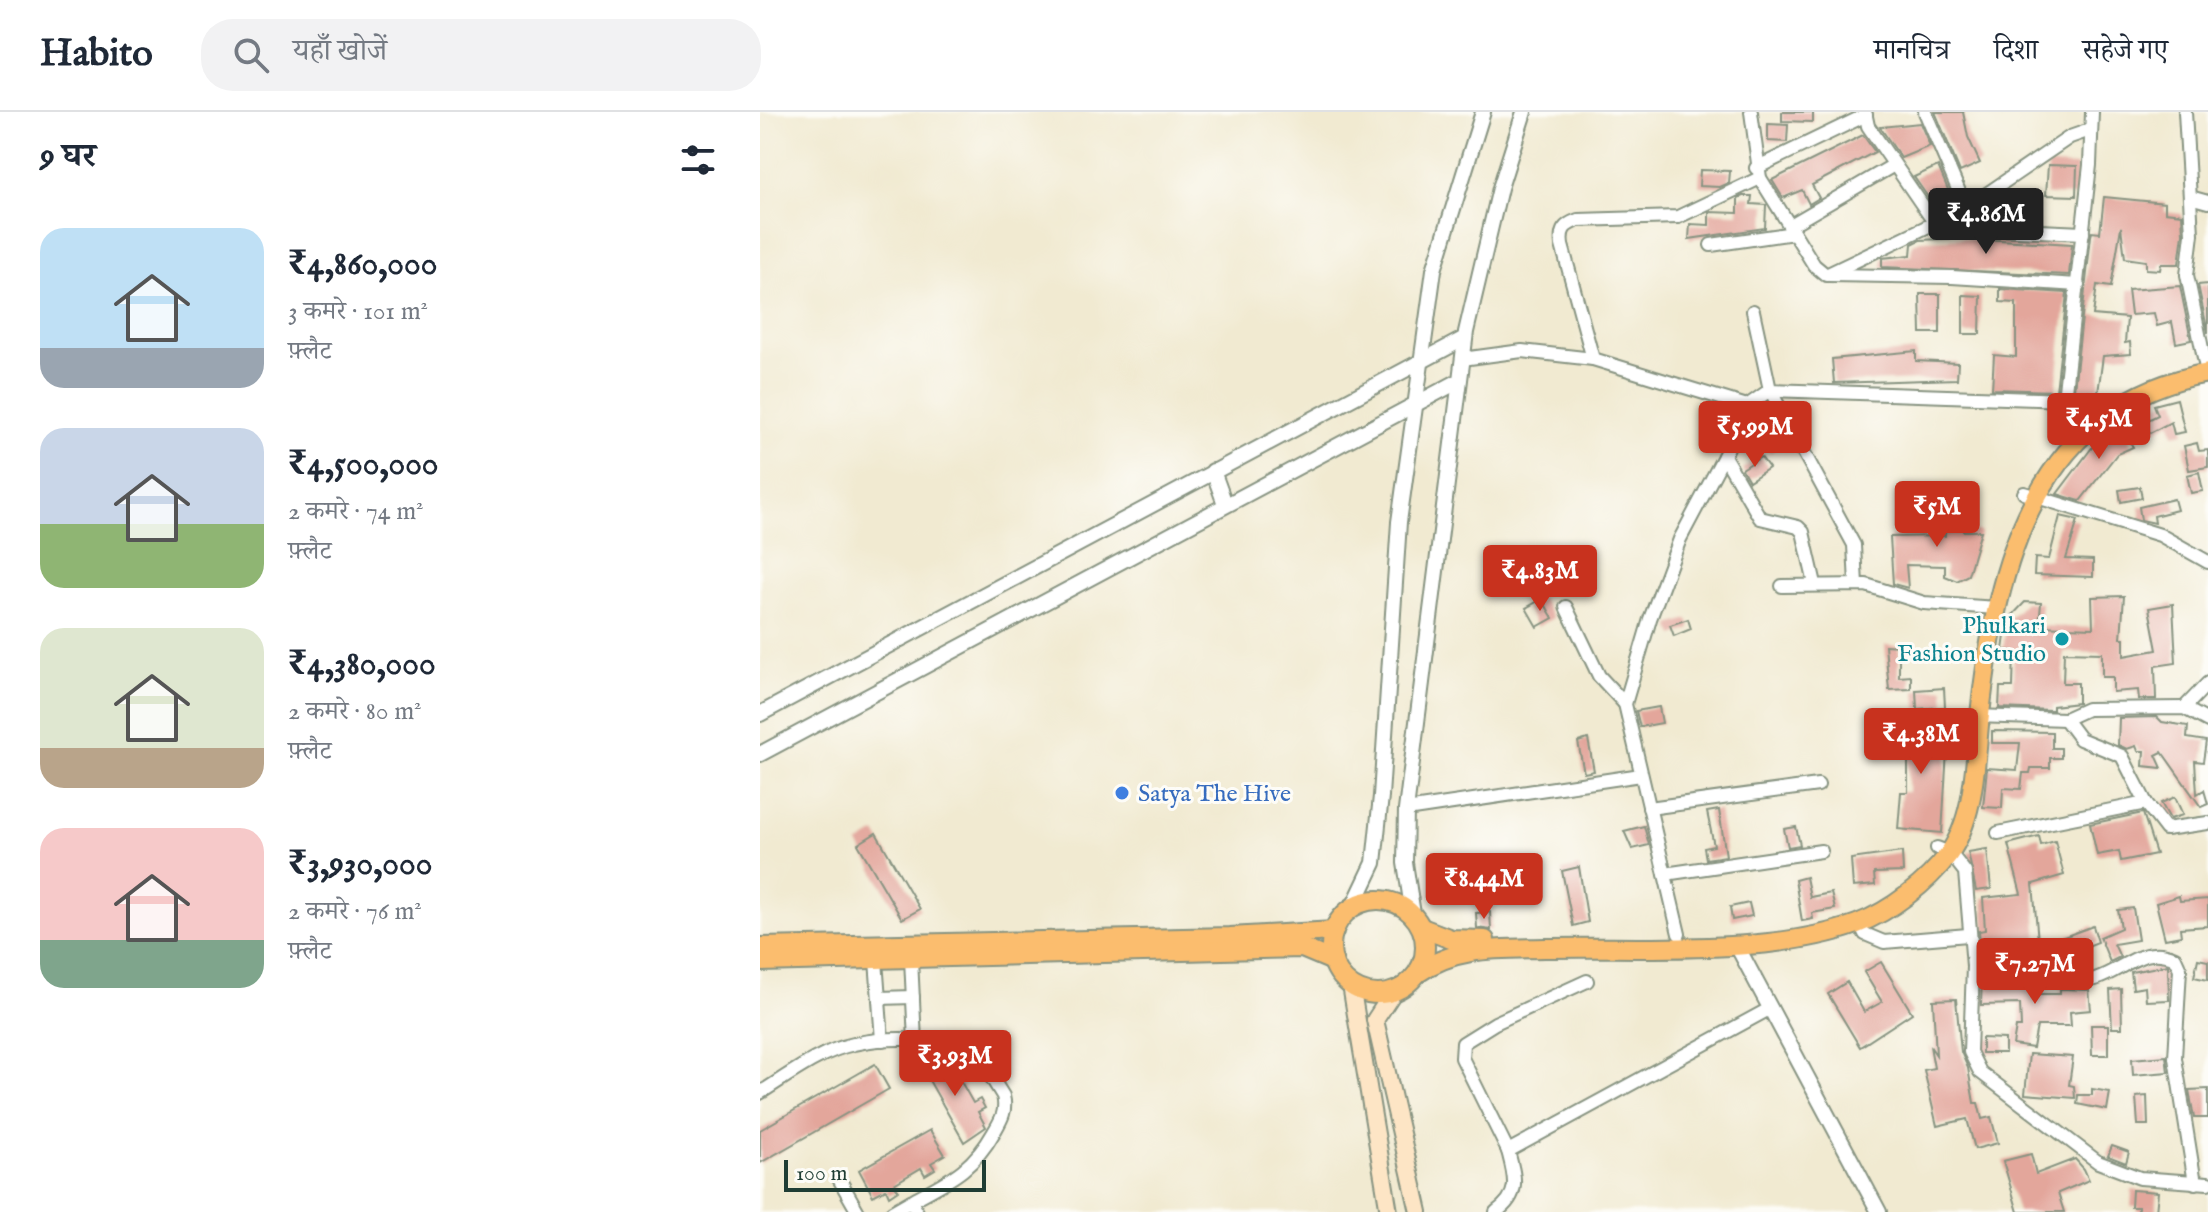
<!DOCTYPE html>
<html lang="hi">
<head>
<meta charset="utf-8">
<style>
	body { margin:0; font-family:"IM FELL English","Noto Serif Devanagari",serif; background:#f2f2f3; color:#1f2937; height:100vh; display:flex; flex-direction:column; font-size:30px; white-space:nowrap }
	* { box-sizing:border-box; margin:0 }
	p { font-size:26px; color:#747a83 }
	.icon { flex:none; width:44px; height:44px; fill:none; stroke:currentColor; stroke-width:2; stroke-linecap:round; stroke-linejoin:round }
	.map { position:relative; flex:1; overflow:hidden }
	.side { display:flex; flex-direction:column; background:#fff; width:760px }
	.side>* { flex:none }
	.scale { position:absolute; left:24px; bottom:20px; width:202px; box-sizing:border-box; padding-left:8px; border:4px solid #1f3d34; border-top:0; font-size:22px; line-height:28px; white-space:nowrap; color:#1f3d34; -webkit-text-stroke:6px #fdfcf7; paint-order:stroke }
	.price { position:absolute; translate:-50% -68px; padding:0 18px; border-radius:8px; background:#c8321e; color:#fff; font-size:26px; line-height:52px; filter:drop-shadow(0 2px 4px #0008) }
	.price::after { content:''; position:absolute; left:50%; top:48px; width:24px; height:18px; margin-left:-12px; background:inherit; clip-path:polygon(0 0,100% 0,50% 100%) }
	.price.on { background:#222; color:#fff }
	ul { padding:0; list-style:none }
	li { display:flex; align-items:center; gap:24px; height:200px; padding:0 40px }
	li span { display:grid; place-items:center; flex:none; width:224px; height:160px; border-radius:24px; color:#555 }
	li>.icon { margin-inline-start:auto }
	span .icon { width:96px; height:96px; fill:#fffc; stroke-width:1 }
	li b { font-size:34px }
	h2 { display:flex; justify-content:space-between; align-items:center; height:96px; padding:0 40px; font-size:34px }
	header { display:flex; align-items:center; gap:48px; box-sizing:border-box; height:112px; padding:0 40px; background:#fff; border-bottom:2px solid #e0e1e3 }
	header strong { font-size:38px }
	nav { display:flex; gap:44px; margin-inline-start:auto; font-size:28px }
	.search { width:560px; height:72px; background:#f2f2f3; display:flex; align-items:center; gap:20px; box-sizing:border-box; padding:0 28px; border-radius:32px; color:#747a83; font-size:30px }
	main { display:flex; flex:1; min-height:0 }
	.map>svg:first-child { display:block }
</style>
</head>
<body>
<header>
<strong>Habito</strong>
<div class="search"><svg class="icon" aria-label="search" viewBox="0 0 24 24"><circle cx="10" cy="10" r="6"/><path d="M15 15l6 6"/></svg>यहाँ खोजें</div>
<nav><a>मानचित्र</a><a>दिशा</a><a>सहेजे गए</a></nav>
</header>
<main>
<section class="side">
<h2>9 घर<svg class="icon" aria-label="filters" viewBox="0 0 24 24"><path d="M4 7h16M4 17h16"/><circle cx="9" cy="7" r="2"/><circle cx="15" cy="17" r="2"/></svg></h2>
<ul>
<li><span style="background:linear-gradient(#bfe0f5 75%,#9aa5b1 0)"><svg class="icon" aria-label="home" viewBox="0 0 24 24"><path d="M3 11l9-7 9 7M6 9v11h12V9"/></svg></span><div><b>₹4,860,000</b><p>3 कमरे · 101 m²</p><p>फ़्लैट</p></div></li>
<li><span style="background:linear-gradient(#c9d6e8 60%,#8fb573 0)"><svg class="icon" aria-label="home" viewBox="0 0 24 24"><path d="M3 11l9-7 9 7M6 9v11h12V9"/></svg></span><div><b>₹4,500,000</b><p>2 कमरे · 74 m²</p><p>फ़्लैट</p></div></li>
<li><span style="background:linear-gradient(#dfe7d0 75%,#b9a48a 0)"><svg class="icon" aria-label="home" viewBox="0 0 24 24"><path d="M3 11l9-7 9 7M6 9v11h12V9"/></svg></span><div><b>₹4,380,000</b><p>2 कमरे · 80 m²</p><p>फ़्लैट</p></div></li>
<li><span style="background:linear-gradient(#f6c9c9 70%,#7fa58c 0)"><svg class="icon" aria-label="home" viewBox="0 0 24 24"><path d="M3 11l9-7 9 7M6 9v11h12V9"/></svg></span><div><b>₹3,930,000</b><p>2 कमरे · 76 m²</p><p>फ़्लैट</p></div></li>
</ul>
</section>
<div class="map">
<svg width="1448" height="1100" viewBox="0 0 1448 1100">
	<rect width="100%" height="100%" fill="#fdfcf7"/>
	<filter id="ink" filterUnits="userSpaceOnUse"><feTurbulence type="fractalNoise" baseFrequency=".0125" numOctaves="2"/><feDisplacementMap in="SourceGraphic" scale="16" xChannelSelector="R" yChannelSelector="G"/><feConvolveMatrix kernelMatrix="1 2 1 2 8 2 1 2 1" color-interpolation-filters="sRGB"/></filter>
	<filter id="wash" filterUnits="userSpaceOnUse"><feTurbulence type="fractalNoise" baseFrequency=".006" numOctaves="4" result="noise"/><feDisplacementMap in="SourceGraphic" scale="32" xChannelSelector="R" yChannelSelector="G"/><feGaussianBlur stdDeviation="1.8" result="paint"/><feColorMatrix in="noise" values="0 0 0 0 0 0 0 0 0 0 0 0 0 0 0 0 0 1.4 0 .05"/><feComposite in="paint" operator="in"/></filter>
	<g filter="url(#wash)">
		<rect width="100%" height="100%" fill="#f1ead1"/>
		<g id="blocks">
			<g fill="#e3a69b">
				<path d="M1022,0h31v10l-31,-1z"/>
				<path d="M1175,0h28l5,25 12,26 -20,9z"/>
				<path d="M1160,11l10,23 -29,12 -21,-31z"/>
				<path d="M1008,12l20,1 -1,17 -19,-1z"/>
				<path d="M1103,23l12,17 -63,33 7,13 -10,6 -7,-14 -19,8 -11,-18z"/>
				<path d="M1288,53l29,1 -1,30 -30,-1z"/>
				<path d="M1178,54l11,26 -19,8 -16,-23z"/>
				<path d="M940,58l30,1 -1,12 -9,4 -21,-1z"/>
				<path d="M983,84h9l-1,8 15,1 -1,23 -76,11 1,-15 19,1v-13l29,1v-15z"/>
				<path d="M1344,85l61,6v9l17,2 1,20 -4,30h-18l-1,6 -14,-1v-8l-21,-3 -4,-31 -10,60 -14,-2 -4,30 34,3 -2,25 5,-1 1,12 -28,2 -5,37 -24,-3 17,-154 1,-4 8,1z"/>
				<path d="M1202,126l110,6 -3,31 -187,-8v-9l29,-3 1,-11 8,-4z"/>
				<path d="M1448,172v49l-10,-48z"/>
				<path d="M1420,174l11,54 -15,3 -4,-21 -15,4 -3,-13 -23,2 -3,-25z"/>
				<path d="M1240,177l67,4 -11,98 -64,-2 2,-34 22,2v-54l-16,-1z"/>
				<path d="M1160,182h20v39h-19z"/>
				<path d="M1203,183l18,1 -1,38h-17z"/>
				<path d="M1156,239v10l42,2 -1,16 -123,4 -2,-24z"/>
				<path d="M1417,287l8,33 -11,2 -3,-12 -21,11 -6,-11 14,-7 -4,-10z"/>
				<path d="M1375,306l8,15 -14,7 4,7 -16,7 -37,47 -23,-7 37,-49z"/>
				<path d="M1021,320l6,9 -17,12 -6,-9z"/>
				<path d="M1437,331l2,8 9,-1v17l-19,3 -5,-24z"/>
				<path d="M1001,345l8,11 -20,13 -7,-12z"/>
				<path d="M1439,360l4,19 -12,2 -4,-18z"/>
				<path d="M1380,375l2,11 -21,4 -2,-12z"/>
				<path d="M1414,387l3,11 -23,6 1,7 -14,-3 -2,-13z"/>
				<path d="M1187,388h16v31h18l-13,44 -11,6 -12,-5v-10l-39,-1 2,23 -15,-4 -3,-47 55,-1z"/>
				<path d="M1300,404l18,4 -12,39 27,1v17l-59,-2 1,-17 14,1z"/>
				<path d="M1364,484l-3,42h3v18l33,-6 -8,-42 24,-4 3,59 -21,3 1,33h-17l-1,-9 -25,2v-15h-11v-24l-38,-1 -1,31h15v20l-25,3v4l-54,-2 1,-21h13l1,-36 -11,-1 4,-29 18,-19 16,1 -2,23 54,2 -1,-31z"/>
				<path d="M782,487l11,19 -16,9 -11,-19z"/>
				<path d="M928,507l3,10 -17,7 -4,-11z"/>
				<path d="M1125,533l14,1v31l12,-1v13l-22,1z"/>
				<path d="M1184,576l1,19 -28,2 -1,-19z"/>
				<path d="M899,595l3,16 -22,4 -4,-16z"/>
				<path d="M1397,605l5,5 26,4 -1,12 19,3 -3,21 -8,-1 2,33 7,-4 4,14 -7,3 -39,-55 -6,3 6,13 -19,-2 1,-15h-6l-2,-5 -9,3 -9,-4 1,-27z"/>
				<path d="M1123,611h23v12l49,1v15h-8l-5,82 -44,-4 3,-37h7v-38h-26z"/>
				<path d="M1232,619l60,1v16h9v10h-11v10h-19l-1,5h-7l-2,16 -18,-1 -1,20 -19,-1 4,-39 30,2 3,-27h-28z"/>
				<path d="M828,627l6,32 -10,2 -6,-31z"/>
				<path d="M1415,685l8,18 -13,4 -9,-16z"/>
				<path d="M959,698l7,46 -20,3 -2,-11 10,-2 -7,-34z"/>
				<path d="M1383,701l13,41 -35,7 -2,-10 -22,4 -7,-31z"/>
				<path d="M884,714l5,19 -17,4 -8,-18z"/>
				<path d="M1036,715l4,18 -12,2 -4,-18z"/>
				<path d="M116,721l44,76 -18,10 -44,-75z"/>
				<path d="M1279,724l2,9 14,-4 9,34 -31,9 5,57 14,-4 1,4 40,-15 5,16 -26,10 1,3 -14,8 -23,5 -46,-8v-16h-10l-1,-13 6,-1 -2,-32 38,-4 -13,-50z"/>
				<path d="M1227,737l4,40 -15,2 -8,-39z"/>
				<path d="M1142,740l1,20 -29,1 1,12 -22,2 -2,-28z"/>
				<path d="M819,755l9,55 -15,4 -11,-55z"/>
				<path d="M1046,765l4,20 21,-4 4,16 -23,4 1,6 -11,2 -7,-41z"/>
				<path d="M1419,784l1,5 28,-2v27l-28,2 1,8 -16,3 -9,-36z"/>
				<path d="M989,791l3,13 -20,4 -2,-13z"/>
				<path d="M1373,796l5,32 -24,4 6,13 -10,5 -10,-25 21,-9 -3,-18z"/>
				<path d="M730,800l1,18 -14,-2 -1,-15z"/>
				<path d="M1438,847l10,2v19l-14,-3z"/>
				<path d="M1121,850l31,51 -52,34 -32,-53 19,-12 17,30 18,-10 -18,-30z"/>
				<path d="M1408,853l1,35 -23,1 -1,-14 -12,2 -2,-17z"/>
				<path d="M1222,865l51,9v8h27v-5l29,1 2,20 -21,2 1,14h-34l-4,22 -20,-3 3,-18h5l-1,-23 -39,1z"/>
				<path d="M1361,877l1,39h-10l-2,-38z"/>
				<path d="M1196,887l5,53 7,16 6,35h4l4,16 9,-2 7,26 -23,6 -8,-30 -30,7 -13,-56 10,-2 -4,-22 6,9 -3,-55z"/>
				<path d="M1331,913h17v30h-16z"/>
				<path d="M1222,926l23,1v14h-23z"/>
				<path d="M1269,942l44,3 -4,28 5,1 1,12 -50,-4z"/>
				<path d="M186,943l27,48 7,-4 5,9 -7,4 8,15 -22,15 -42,-74z"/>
				<path d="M1406,944l2,16 -35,3 -1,-16z"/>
				<path d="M115,952l14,25 -129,74v-33z"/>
				<path d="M1332,977l18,3 -3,18 -30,-6 1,-9h14z"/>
				<path d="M1448,977v29h-14l-5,-28z"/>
				<path d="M1387,984l1,29h-10l-2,-28z"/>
				<path d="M170,1018l15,25 -14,8 4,6 -10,6 -4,-7 -27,16 4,6 -9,6 -3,-7 -13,7 -14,-26z"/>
				<path d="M1352,1034l17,6 -3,11 -18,-7z"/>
				<path d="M1271,1042l5,20 39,-15 9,10 5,11 -31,13 6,19h-46l-15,-51z"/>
				<path d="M1372,1078l26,2 -2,20h-18v-5h-7z"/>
			</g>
		</g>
	</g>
	<g filter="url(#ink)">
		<use href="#blocks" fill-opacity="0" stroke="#889482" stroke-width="2"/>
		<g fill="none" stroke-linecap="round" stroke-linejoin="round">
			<defs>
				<g id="minor">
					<path d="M991,0l9,66 54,87 12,10 140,-67 104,-71 20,-7"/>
					<path d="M1105,0l3,14 66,96 17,5 132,6"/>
					<path d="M1165,0l41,96"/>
					<path d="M1425,0l7,122 -5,41 20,98"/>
					<path d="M996,56l110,-53"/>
					<path d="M1430,85l18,5"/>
					<path d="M1029,114l105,-61"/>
					<path d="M951,133l83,-12"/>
					<path d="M1069,163l123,2 126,8"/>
					<path d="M993,199l17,79 294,10"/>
					<path d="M702,247l60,-8 71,8 154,47 -23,50 36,62 38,9 5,5 12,52"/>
					<path d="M833,247l-31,-114c-2,-15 2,-20 16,-25l100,-3 82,-39"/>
					<path d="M987,294l23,-16 84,155 2,40"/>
					<path d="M1310,334l-6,-46 26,-235 2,-53"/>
					<path d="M1264,381l136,42 48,27"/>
					<path d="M1022,474l84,-1 58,18 73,5"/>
					<path d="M806,495l33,69 26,28"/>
					<path d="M1424,596l24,-25"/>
					<path d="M1215,604l90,3 22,-10 97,-1 24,13"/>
					<path d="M1305,607l15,20 42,17 24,47"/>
					<path d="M889,696l169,-23"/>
					<path d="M646,698l235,-35"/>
					<path d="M1238,721l148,-30 20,26 42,-6"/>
					<path d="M1177,736l13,5 15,19 8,94 -3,86 10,20 118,90 42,16 68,5"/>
					<path d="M905,762l156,-23"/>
					<path d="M1100,811l5,11 19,8 84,-7"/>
					<path d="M919,822l-54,-230 25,-85 30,-80 44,-83"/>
					<path d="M151,847l4,82"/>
					<path d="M116,848l6,80"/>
					<path d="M1213,854c32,5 92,21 122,13 28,-8 48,-36 80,-21l5,11 -5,89 20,125"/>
					<path d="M119,886l34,-1"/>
					<path d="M0,981c29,-18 60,-42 94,-49 37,-9 81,-4 118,2l31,50c4,15 -2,24 -9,36 -22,39 -45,48 -83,69l6,11"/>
					<path d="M748,1039l-46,-93 1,-15 32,-20 92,-42"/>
					<path d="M78,1065l20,35"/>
					<path d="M132,1100l19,-11"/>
					<path d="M736,1100c25,-18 19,-34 12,-61l263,-143"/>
				</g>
				<g id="tertiary">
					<path d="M453,359l12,33"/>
					<path d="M0,602l705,-376"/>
					<path d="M0,642l699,-373"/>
					<path d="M593,795l21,-44 7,-67 18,-274 35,-252 49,-158"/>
					<path d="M653,802l-8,-51 1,-53 60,-478 34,-144 24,-76"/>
					<path d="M976,832l143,268"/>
				</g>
				<g id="secondary">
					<path d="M591,873l38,227"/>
					<path d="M634,879l-19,29 44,192"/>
				</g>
				<g id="primary">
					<circle cx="618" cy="835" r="47"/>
					<path d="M662,816l29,11 34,1"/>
					<path d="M0,835l470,-10 104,-6"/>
					<path d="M0,850l542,-14 31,13"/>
					<path d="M658,861c38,-27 82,-24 127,-25 94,-2 225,8 312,-24 34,-13 70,-41 91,-69 28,-38 27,-96 32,-140 16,-151 56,-311 228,-342"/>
				</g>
			</defs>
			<use href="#minor" stroke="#889482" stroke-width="16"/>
			<use href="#tertiary" stroke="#889482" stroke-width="18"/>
			<use href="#secondary" stroke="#889482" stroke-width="20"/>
			<use href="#primary" stroke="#889482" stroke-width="22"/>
			<use href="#minor" stroke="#fff" stroke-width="12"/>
			<use href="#tertiary" stroke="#fff" stroke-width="14"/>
			<use href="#secondary" stroke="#fde5c5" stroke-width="16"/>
			<use href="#primary" stroke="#fbbd6e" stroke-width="18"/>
		</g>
	</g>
	<circle fill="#0f9aa8" stroke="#fdfcf7" stroke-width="3" cx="1302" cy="527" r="8"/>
	<circle fill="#3f7fe0" stroke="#fdfcf7" stroke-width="3" cx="362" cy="681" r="8"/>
	<g text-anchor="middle" stroke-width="6" stroke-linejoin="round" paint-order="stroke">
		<g font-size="24" fill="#0d838f" stroke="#fdfcf7" text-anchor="end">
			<text x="1286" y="521">Phulkari<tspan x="1286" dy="28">Fashion Studio</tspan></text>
		</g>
		<g font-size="24" fill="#366cbe" stroke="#fdfcf7" text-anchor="start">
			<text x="378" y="689">Satya The Hive</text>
		</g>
	</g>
</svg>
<div class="scale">100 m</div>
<b class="price on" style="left:1226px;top:144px">₹4.86M</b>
<b class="price" style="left:1339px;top:349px">₹4.5M</b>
<b class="price" style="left:995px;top:357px">₹5.99M</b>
<b class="price" style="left:1177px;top:437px">₹5M</b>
<b class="price" style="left:780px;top:501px">₹4.83M</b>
<b class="price" style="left:1161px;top:664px">₹4.38M</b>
<b class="price" style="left:724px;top:809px">₹8.44M</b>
<b class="price" style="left:1275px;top:894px">₹7.27M</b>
<b class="price" style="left:195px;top:986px">₹3.93M</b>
</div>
</main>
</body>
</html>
